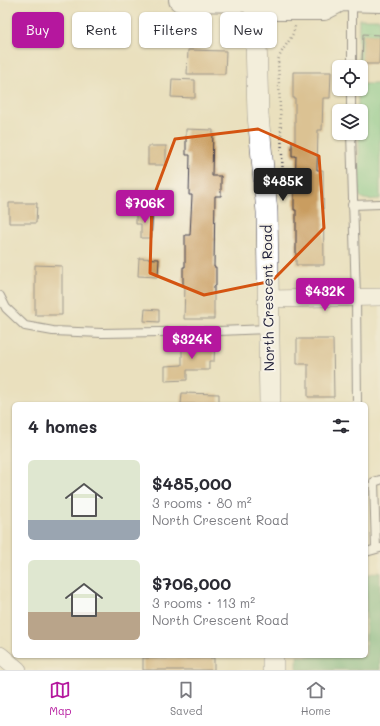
<!DOCTYPE html>
<html lang="en">
<head>
<meta charset="utf-8">
<style>
	body { margin:0; font-family:Mali,sans-serif; background:#f7f7f7; color:#2b2b33; height:100vh; display:flex; flex-direction:column; font-size:15px; white-space:nowrap }
	* { box-sizing:border-box; margin:0 }
	p { font-size:13px; color:#7c7c81 }
	.icon { flex:none; width:22px; height:22px; fill:none; stroke:currentColor; stroke-width:2; stroke-linecap:round; stroke-linejoin:round }
	.map { position:relative; flex:1; overflow:hidden }
	.side { position:absolute; left:12px; top:402px; width:356px; height:256px; display:flex; flex-direction:column; background:#fff; border-radius:6px; box-shadow:0 1px 3px #0004 }
	.side>* { flex:none }
	.guide { position:absolute; left:12px; top:12px; width:356px; height:36px; display:flex; gap:8px }
	.fabs { position:absolute; left:332px; top:60px; display:grid; gap:8px }
	.fabs a { display:grid; place-items:center; width:36px; height:36px; border-radius:6px; background:#fff; box-shadow:0 1px 3px #0004; font-size:20px }
	.price { position:absolute; translate:-50% -34px; padding:0 9px; border-radius:4px; background:#b5179e; color:#fff; font-size:13px; line-height:26px; filter:drop-shadow(0 1px 2px #0008) }
	.price::after { content:''; position:absolute; left:50%; top:24px; width:12px; height:9px; margin-left:-6px; background:inherit; clip-path:polygon(0 0,100% 0,50% 100%) }
	.price.selected { background:#222; color:#fff }
	ul { padding:0; list-style:none }
	li { display:flex; align-items:center; gap:12px; height:100px; padding:0 16px }
	li span { display:grid; place-items:center; flex:none; width:112px; height:80px; border-radius:6px; color:#555 }
	li>.icon { margin-inline-start:auto }
	span .icon { width:48px; height:48px; fill:#fffc; stroke-width:1 }
	li b { font-size:17px }
	h2 { display:flex; justify-content:space-between; align-items:center; height:48px; padding:0 16px; font-size:17px }
	.chip { padding:0 14px; border-radius:6px; background:#fff; box-shadow:0 1px 3px #0004; font-size:14px; line-height:36px }
	.chip.selected { background:#b5179e; color:#fff }
	.tabs { display:flex; justify-content:space-around; align-items:center; height:56px; border-top:1px solid #e1e1e2; background:#fff; font-size:11px; color:#7c7c81 }
	.tabs a { display:grid; justify-items:center; gap:2px }
	.tabs .selected { color:#b5179e }
	.map>svg:first-child { display:block }
</style>
</head>
<body>
<div class="map">
<svg width="380" height="670" viewBox="0 0 380 670">
	<rect width="100%" height="100%" fill="#f7f3e8"/>
	<filter id="ink" filterUnits="userSpaceOnUse"><feTurbulence type="fractalNoise" baseFrequency=".025" numOctaves="2"/><feDisplacementMap in="SourceGraphic" scale="8" xChannelSelector="R" yChannelSelector="G"/><feConvolveMatrix kernelMatrix="1 2 1 2 8 2 1 2 1" color-interpolation-filters="sRGB"/></filter>
	<filter id="wash" filterUnits="userSpaceOnUse"><feTurbulence type="fractalNoise" baseFrequency=".012" numOctaves="4" result="noise"/><feDisplacementMap in="SourceGraphic" scale="16" xChannelSelector="R" yChannelSelector="G"/><feGaussianBlur stdDeviation="0.9" result="paint"/><feColorMatrix in="noise" values="0 0 0 0 0 0 0 0 0 0 0 0 0 0 0 0 0 1.4 0 .05"/><feComposite in="paint" operator="in"/></filter>
	<g filter="url(#wash)">
		<rect width="100%" height="100%" fill="#eae0be"/>
		<g fill="#75ca8d" stroke="#4c7664">
			<path d="M359,19h21v16l-17,-1 -1,30 -4,-1z"/>
			<path d="M361,84h19v115c-7,0 -17,3 -21,-4v-62h2v-22h-3v-22h3z"/>
		</g>
		<path fill="#60ae78" stroke="#41685a" d="M380,571v99h-83v-14h69v-81z"/>
		<g id="blocks">
			<g fill="#c99d60">
				<path d="M363,34l17,1 -1,29h-17z"/>
				<path d="M188,50l38,1 -1,23h-38z"/>
				<path d="M293,72h38l-1,26h-7l-1,32h-4l-1,40h6l1,95h-28v-55h-2v-19h1l1,-35h-4v-14h3v-44h-2z"/>
				<path d="M172,79l23,1v18l-24,-1z"/>
				<path d="M186,129l27,1 -1,46h9v20h-6l-1,71h2v19h-2v33h-30l1,-33h-2v-19h2v-32h5l2,-40h-3l1,-40h-4z"/>
				<rect x="148" y="146" width="18" height="19"/>
				<path d="M9,203h28l-1,20h-27z"/>
				<path d="M136,212l17,1 -2,25h-10v-14h-5z"/>
				<path d="M139,258l20,1 -1,18 -20,-1z"/>
				<path d="M35,265l27,1v49h-27z"/>
				<path d="M145,309l14,1v12l-15,-1z"/>
				<path d="M297,339h36l1,58h-26v-33h-11z"/>
				<path d="M182,342h33l-1,19h-5v9h-22v10l-22,1v-15l17,-1z"/>
				<path d="M182,393l37,1v10h-38z"/>
				<rect x="143" y="658" width="71" height="12"/>
			</g>
		</g>
	</g>
	<g filter="url(#ink)">
		<use href="#blocks" fill-opacity="0" stroke="#403e4f" stroke-width="1"/>
		<g fill="none" stroke-linecap="round" stroke-linejoin="round">
			<defs>
				<g id="service">
					<path d="M352,67v-66"/>
					<path d="M351,111v-22"/>
					<path d="M351,133l5,164 1,107"/>
					<path d="M352,205l28,-1"/>
					<path d="M0,296l6,12 19,18 28,5 49,2 117,-2 49,-2"/>
					<path d="M376,548l-2,-66 6,-2"/>
					<path d="M366,552l14,-4"/>
				</g>
				<g id="minor">
					<path d="M269,299l111,-2"/>
					<path d="M0,655l18,15"/>
				</g>
				<g id="tertiary">
					<path d="M255,1l3,114 9,97 3,192"/>
					<path d="M273,656v14"/>
				</g>
				<path id="secondary" d="M180,0l75,1 12,6 11,2h46l17,-9 39,1"/>
			</defs>
			<use href="#service" stroke="#403e4f" stroke-width="10"/>
			<use href="#minor" stroke="#403e4f" stroke-width="18"/>
			<use href="#tertiary" stroke="#403e4f" stroke-width="22"/>
			<use href="#secondary" stroke="#403e4f" stroke-width="24"/>
			<path stroke="#403e4f" stroke-width="2.5" stroke-dasharray="1 3" stroke-linecap="butt" d="M283,179l-5,-118c3,-13 15,-21 17,-35"/>
			<use href="#service" stroke="#fff" stroke-width="8"/>
			<use href="#minor" stroke="#fff" stroke-width="17"/>
			<use href="#tertiary" stroke="#fff" stroke-width="21"/>
			<use href="#secondary" stroke="#fff" stroke-width="22"/>
		</g>
	</g>
	<path d="M0 0H380V670H0ZM258,129l61,27 5,72 -52,53 -68,14 -54,-22 2,-72 23,-62z" fill="#eae0be" fill-opacity=".55" fill-rule="evenodd"/>
	<path fill="none" stroke="#d45411" stroke-width="3" stroke-linejoin="round" d="M258,129l61,27 5,72 -52,53 -68,14 -54,-22 2,-72 23,-62z"/>
	<g text-anchor="middle" stroke-width="4" stroke-linejoin="round" paint-order="stroke">
		<g font-size="14" fill="#22223b" stroke="#f7f3e8">
			<text transform="translate(268 298) rotate(-91)" y="5">North Crescent Road</text>
		</g>
	</g>
</svg>
<div class="fabs">
<a><svg class="icon" aria-label="locate" viewBox="0 0 24 24"><circle cx="12" cy="12" r="6"/><path d="M12 2v4M12 18v4M2 12h4M18 12h4"/></svg></a>
<a><svg class="icon" aria-label="layers" viewBox="0 0 24 24"><path d="M12 4l9 5-9 5-9-5zM3 14l9 5 9-5"/></svg></a>
</div>
<b class="price selected" style="left:283px;top:202px">$485K</b>
<b class="price" style="left:145px;top:224px">$706K</b>
<b class="price" style="left:325px;top:312px">$432K</b>
<b class="price" style="left:192px;top:360px">$324K</b>
<div class="guide">
<a class="chip selected">Buy</a>
<a class="chip">Rent</a>
<a class="chip">Filters</a>
<a class="chip">New</a>
</div>
<section class="side">
<h2>4 homes<svg class="icon" aria-label="filters" viewBox="0 0 24 24"><path d="M4 7h16M4 17h16"/><circle cx="9" cy="7" r="2"/><circle cx="15" cy="17" r="2"/></svg></h2>
<ul>
<li><span style="background:linear-gradient(#dfe7d0 75%,#9aa5b1 0)"><svg class="icon" aria-label="home" viewBox="0 0 24 24"><path d="M3 11l9-7 9 7M6 9v11h12V9"/></svg></span><div><b>$485,000</b><p>3 rooms · 80 m²</p><p>North Crescent Road</p></div></li>
<li><span style="background:linear-gradient(#dfe7d0 65%,#b9a48a 0)"><svg class="icon" aria-label="home" viewBox="0 0 24 24"><path d="M3 11l9-7 9 7M6 9v11h12V9"/></svg></span><div><b>$706,000</b><p>3 rooms · 113 m²</p><p>North Crescent Road</p></div></li>
</ul>
</section>
</div>
<nav class="tabs">
<a class="selected"><svg class="icon" aria-label="map" viewBox="0 0 24 24"><path d="M3 6l6-2 6 2 6-2v14l-6 2-6-2-6 2zM9 4v14M15 6v14"/></svg>Map</a>
<a><svg class="icon" aria-label="saved" viewBox="0 0 24 24"><path d="M7 4h10v16l-5-4-5 4z"/></svg>Saved</a>
<a><svg class="icon" aria-label="home" viewBox="0 0 24 24"><path d="M3 11l9-7 9 7M6 9v11h12V9"/></svg>Home</a>
</nav>
</body>
</html>
